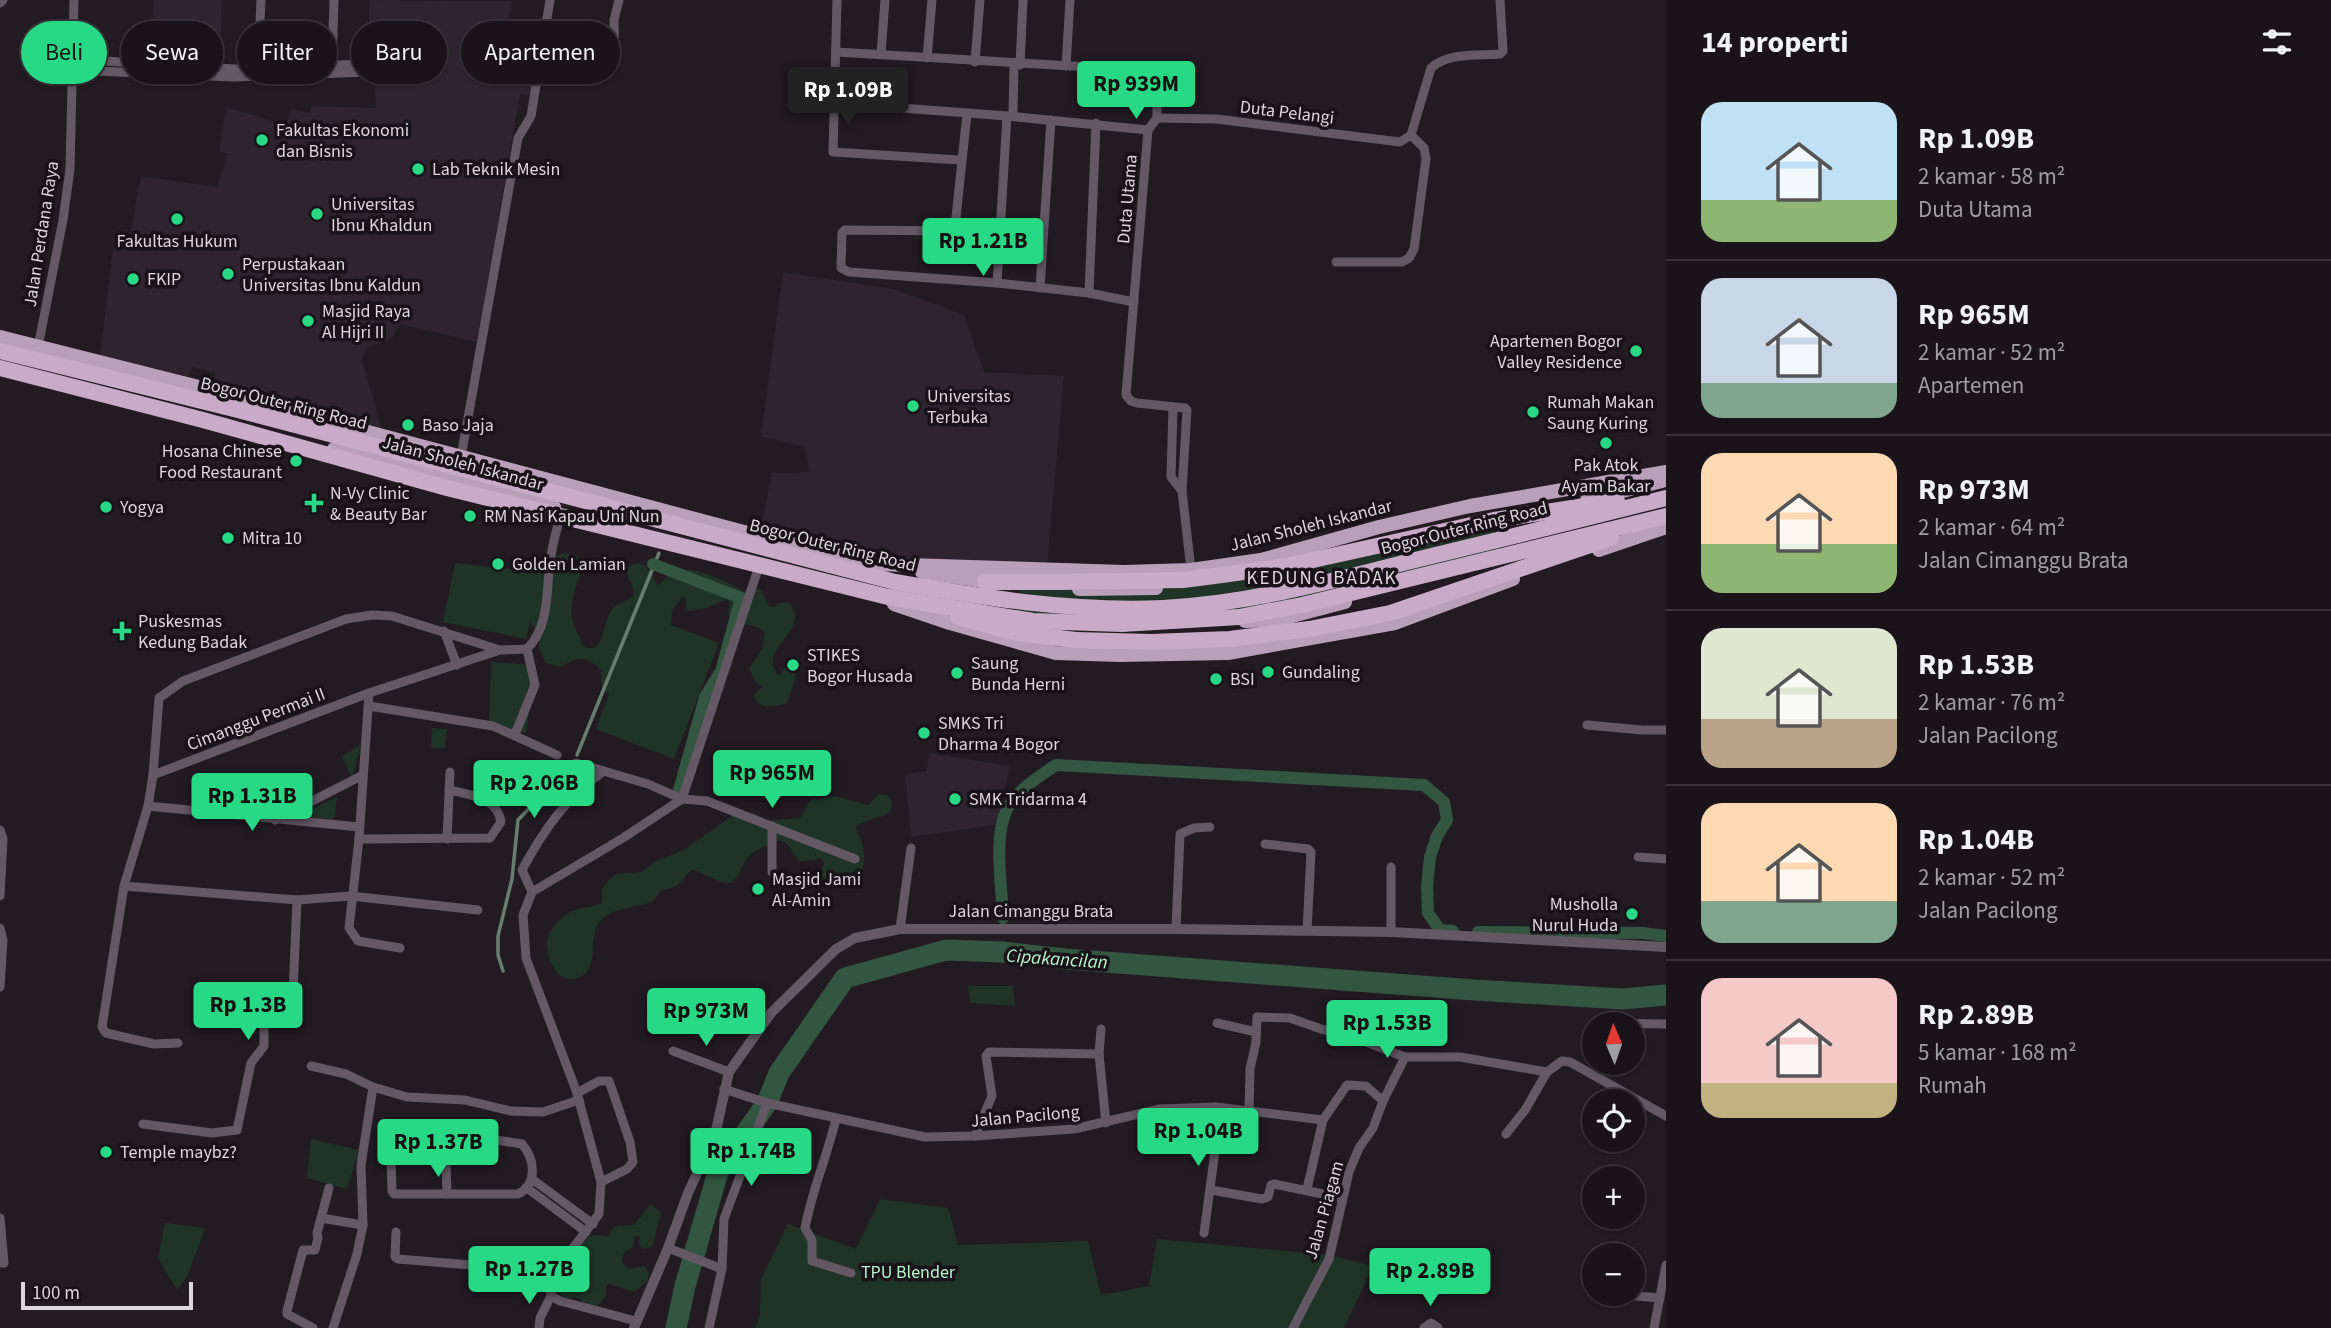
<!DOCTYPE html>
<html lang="id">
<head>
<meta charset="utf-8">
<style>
	body { margin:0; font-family:"Source Sans 3",sans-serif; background:#231d23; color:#f1f3f6; height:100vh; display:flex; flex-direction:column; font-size:26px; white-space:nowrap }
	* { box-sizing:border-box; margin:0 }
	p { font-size:23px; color:#9f9ea2 }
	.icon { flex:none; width:38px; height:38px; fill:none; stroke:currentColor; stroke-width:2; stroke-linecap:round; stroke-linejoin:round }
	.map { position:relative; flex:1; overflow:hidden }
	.drawer { display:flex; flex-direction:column; background:#1a141a; width:665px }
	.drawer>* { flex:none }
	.top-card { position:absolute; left:21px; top:21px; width:665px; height:63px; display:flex; gap:14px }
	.needle { width:46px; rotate:358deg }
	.buttons { position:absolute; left:1582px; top:1012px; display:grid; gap:14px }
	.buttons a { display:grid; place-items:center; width:63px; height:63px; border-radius:50%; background:#1a141a; box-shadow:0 2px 5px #0004,0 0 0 2px #383339; font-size:35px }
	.scale { position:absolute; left:21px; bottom:18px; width:172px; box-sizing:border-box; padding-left:7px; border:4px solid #ddd8dd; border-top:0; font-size:19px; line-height:24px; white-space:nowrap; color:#ddd8dd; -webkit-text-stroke:5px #191219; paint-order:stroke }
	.price { position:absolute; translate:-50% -60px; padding:0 16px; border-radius:7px; background:#27d885; color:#111; font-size:23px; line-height:46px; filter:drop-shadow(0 2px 4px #0008) }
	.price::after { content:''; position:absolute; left:50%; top:42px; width:21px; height:16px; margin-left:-10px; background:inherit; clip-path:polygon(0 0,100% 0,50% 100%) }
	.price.selected { background:#222; color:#fff }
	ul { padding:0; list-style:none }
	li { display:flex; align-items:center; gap:21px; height:175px; padding:0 35px }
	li+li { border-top:2px solid #383339 }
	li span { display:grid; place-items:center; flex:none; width:196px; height:140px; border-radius:21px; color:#555 }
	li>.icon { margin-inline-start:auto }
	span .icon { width:84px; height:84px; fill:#fffc; stroke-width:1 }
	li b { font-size:30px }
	h2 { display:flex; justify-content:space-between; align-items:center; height:84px; padding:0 35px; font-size:30px }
	.pill { padding:0 24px; border-radius:32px; background:#1a141a; box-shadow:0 2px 5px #0004,0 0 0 2px #383339; font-size:24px; line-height:63px }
	.pill.selected { background:#27d885; color:#111 }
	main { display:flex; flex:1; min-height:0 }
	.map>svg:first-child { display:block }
</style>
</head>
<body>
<main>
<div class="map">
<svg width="1666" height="1328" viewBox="0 0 1666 1328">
	<rect width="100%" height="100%" fill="#221b22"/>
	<g fill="#2e232e">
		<path d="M154,0h68l-1,35 -52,-2 -16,-4z"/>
		<path d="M370,0l142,1 -8,43 33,6 -6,45 -11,-1 -43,248 -78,-18 -7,15 -25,9 -5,12 20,70 -167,-46v-11l-23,-6 -4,9 -88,-20 14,-116h15l12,-64 76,11 11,-33 -9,-3 7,-44 60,18 5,-16 18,4 4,-7 63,2 -3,-51h-6z"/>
		<path d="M783,272l111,17 70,26 20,57 80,4 -17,192 -171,-4 -117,-28 13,-63 37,-1 -4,-25 -44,-11z"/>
		<path d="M929,753l81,13 -14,59 -85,12 -6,-63 22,-3z"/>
	</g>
	<g fill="#1f3427">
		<path d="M1491,524l11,31 -263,62 -225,1 7,-32 124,2z"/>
		<path d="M563,553l13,2 5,5c2,17 -8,28 -9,44 -2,22 5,25 11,42 23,12 19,-28 30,-38 6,-6 14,-6 20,-12 2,-12 -6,-17 -7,-27 17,-15 25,4 32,17 5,-5 10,-12 17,-15 17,-7 55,12 70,21l12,-3 4,2 8,15 4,1 7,-4 8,-1c21,23 -12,38 -15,57 -1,5 2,12 4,16l4,-1 9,-15 5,4v16l-8,24c-12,3 -28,9 -33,-8l8,-8 -7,-6 -6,-13 13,-18 3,-18c-9,-9 -23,-6 -34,-12l-3,-6 2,-11 -3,-3h-3l-17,8 -18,3 -3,-2v-12h-4l-10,13 -1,15 48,18 -45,116 -78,-30 13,-35c-10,-7 -7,-14 -8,-24 -16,-16 -23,-13 -41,-3l-14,-4 -7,-14v-15l-9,-12 -4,17 -83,-17 12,-59 83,9 9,-12z"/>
		<path d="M491,662l45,3 -10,68 -37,-6z"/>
		<path d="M432,728l15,1 -2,19h-14z"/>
		<path d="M361,745l-9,34 -10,-23z"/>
		<path d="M879,794l9,1 4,7 -1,9c-11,9 -24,7 -35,16 1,6 5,10 6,16 4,12 2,29 -5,39l-15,3 -20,-6 -1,-7 3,-8 -2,-6 -22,4 -12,-17 -8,-5c-12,6 -25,8 -34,20 -6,8 -6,17 -15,23 -16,1 -25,-12 -40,-13 -12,13 -11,17 -30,20l-9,12c-17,6 -37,5 -51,18 -16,16 3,54 -28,59 -16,3 -27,-22 -26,-35 0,-9 5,-16 12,-23 17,-17 25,-10 43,-18v-15l9,-10 6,-4 24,-2 15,-11 28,-11 52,-37h17l15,8 32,-3 11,-18 25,-4 32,9z"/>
		<path d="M337,797l-3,22 -39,-2z"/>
		<path d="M968,986h45l2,20 -45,-3z"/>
		<path d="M311,1139l48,11 -12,39 -40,-11z"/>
		<path d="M880,1199l68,9 10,37 130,-4 13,54 48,-9 8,-47 172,16 44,11 -29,62h-589l5,-14 1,-35 27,-55 68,25z"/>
		<path d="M651,1204l10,9 -9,34 -10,2 -3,-6 1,-7h-5l-2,11 -9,6c-4,7 -2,13 6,16l15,-3 4,8 -2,8 -13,10 -25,-8 -3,2v9l-9,12 -7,-1 -12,-8h-15c-7,-9 -13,-20 -4,-31 4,-4 11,-6 14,-11 9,-16 13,-25 35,-19 6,-15 13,-10 26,-12z"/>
		<path d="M165,1223l40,5 -18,49 -10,13 -19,-32z"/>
	</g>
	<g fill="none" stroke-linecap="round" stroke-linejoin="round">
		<g stroke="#667d70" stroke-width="3.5">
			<path d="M577,755l82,-202"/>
			<path d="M503,971l-5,-16v-19l14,-57 6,-59 42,-44"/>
		</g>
		<g stroke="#335641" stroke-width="12">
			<path d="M653,564l88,34 -20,73 -16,26 -26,93"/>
			<path d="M1003,918c-1,-31 -10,-81 4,-109 8,-17 34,-34 49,-44l368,20 20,17 3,18 -10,16 -7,21 -3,29 1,27 12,17 13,1"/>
			<path d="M1478,932l164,1 24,3"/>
		</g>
		<path stroke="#335641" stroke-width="21" d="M676,1328l9,-42 33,-114 49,-69 12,-30 66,-95 101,-28 57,2 62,7 409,31 149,9 43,-4"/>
		<g stroke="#645865" stroke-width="9">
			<path d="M837,0l-4,152 127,8"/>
			<path d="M0,3l3,-3"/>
			<path d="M836,52l321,19v47l-9,12 -22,265 5,6 6,2 48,5 2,2 -5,81 9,79"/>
			<path d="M881,54l4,-54"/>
			<path d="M615,58l-1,-38 5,-20"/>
			<path d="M927,58l5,-58"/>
			<path d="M975,62l5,-62"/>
			<path d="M332,65l2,-65"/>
			<path d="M1020,65l3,-65"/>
			<path d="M1066,66l4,-66"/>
			<path d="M258,69l3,-69"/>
			<path d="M72,70l162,7 134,-5 1,-3 -3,-5 -132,5 -162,-10"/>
			<path d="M835,103l172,13 141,14"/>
			<path d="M967,114l-13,122 4,3 41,5"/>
			<path d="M1007,116l-10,167 92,10 45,9"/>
			<path d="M1013,116l1,-52"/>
			<path d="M1157,118l60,1 183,23 11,-7 20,-67c17,-16 47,-12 69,-14l3,-3 -3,-51"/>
			<path d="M953,231l-108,-1 -3,3 -1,35 8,4 148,11"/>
			<path d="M1336,262h66l7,-4 5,-9 12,-90 -2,-11 -13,-13"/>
			<path d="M1040,288l11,-168"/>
			<path d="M1089,293l7,-170"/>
			<path d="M38,347l25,-127 7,-51 4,-169"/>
			<path d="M1173,407l-2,70 11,14"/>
			<path d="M461,457l57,-319 13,-22 19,-116"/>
			<path d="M444,631l13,34"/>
			<path d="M369,693l-10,146 -10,89 9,13 42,7"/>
			<path d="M369,706l124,20 64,29"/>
			<path d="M1587,725l55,5h24"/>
			<path d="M515,734l20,-49 -8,-36c23,-23 19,-57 23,-87 2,-17 7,-33 11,-49"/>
			<path d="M576,763l72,21 34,15 25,2 148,58"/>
			<path d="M153,775l216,-82 131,-43"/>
			<path d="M148,806l211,21"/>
			<path d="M275,820l88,-45"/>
			<path d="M772,826v46"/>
			<path d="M0,830l3,9 -3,57"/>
			<path d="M359,839l131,-1 11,-16c-4,-25 -31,-27 -52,-32"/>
			<path d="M447,839l3,-67"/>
			<path d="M1265,844l43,5 3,3 -4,79"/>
			<path d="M1638,857l28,2"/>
			<path d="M124,886l173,14 54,-4 127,14"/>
			<path d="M532,892l-10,-22c21,-39 45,-74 82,-99"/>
			<path d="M0,928l3,12 -3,47"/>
			<path d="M900,929l11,-81"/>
			<path d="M1176,929l4,-95 14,-6 16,-1"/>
			<path d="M1391,932v-65"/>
			<path d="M1217,1023l39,9"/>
			<path d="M1595,1023l71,1"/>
			<path d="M1101,1029l-2,25 7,69"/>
			<path d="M178,1043l-24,1 -48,-11 -4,-6 22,-141 24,-80 5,-31 6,-77 24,-17 163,-62 26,-4 20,1 108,34 27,-1"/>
			<path d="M673,1051l56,21"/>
			<path d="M311,1066l35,8 27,13"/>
			<path d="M724,1089l43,14 158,34 50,-1 99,-7 86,-20 56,-2 107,13 24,-35 19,1 17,15 22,-44h55l87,15 15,-11 8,1 96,54"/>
			<path d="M577,1093l22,-12h10l21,61 3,20 -6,7 -26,13"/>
			<path d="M1249,1112l1,-43 6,-27 1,-25 33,1 31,11 27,6 57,22"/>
			<path d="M836,1119c-9,37 -24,72 -31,109l7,12v21l39,12"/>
			<path d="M143,1124l69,9 25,-3 14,-67 13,-17v-40l29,-13 4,-93"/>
			<path d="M400,1125l122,19c13,15 16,40 -4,50h-124l-2,-3 -2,-62 4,-3z"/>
			<path d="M445,1132l2,62"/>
			<path d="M1506,1134l19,-24 22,-38"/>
			<path d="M975,1136l17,-40 -6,-40 3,-4 110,2"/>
			<path d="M532,1179l61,45"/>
			<path d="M527,1188l59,44"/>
			<path d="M1307,1189l16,-69"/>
			<path d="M1211,1190l51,9 6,-2 3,-12 3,-1 68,14"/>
			<path d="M0,1218l4,45h-4"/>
			<path d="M321,1218l42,7"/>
			<path d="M396,1232l-1,25 3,2 85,7 67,12"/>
			<path d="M1204,1233l11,-82 1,-44"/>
			<path d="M668,1248l54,21"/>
			<path d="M1599,1293l61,5"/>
			<path d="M551,1296l9,5 76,20"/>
			<path d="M313,1328l-26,-14v-3l16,-61h12l3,-12 -1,-5 12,-45"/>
			<path d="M333,1328l24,-74 6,-29 -2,-60 12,-78 34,10 58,3 45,11 33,1 36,-12"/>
			<path d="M539,1328l1,-10 11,-22 -1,-18 49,-64 2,-32 -24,-89 -51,-135 -3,-43 9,-23 91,-54 59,-39 78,-236"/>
			<path d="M709,1328l13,-59 2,-50 43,-116"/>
			<path d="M1293,1328l36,-69 20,-87 10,-24 14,-20 10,-27"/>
			<path d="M1424,1328l7,-5 7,5"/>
			<path d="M1654,1328l12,-63"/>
		</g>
		<path stroke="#645865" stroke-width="10" d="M634,1328l34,-80 20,-55 27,-58 14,-63 42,-59 65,-64 19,-11 45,-9h276l215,3 275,15"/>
		<g stroke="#ba9fba" stroke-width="14">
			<path d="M0,337l191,48 568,151 117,28 248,8 67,-2 70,-10 118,-33 91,-21 196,-34"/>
			<path d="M334,449l220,58"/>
			<path d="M1587,500l75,-19"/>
			<path d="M1599,550l67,-23"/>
			<path d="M922,572l74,11"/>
			<path d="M1079,589l77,-1"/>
			<path d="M894,604l56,19 106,30 64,2 108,-2 167,-30 118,-44"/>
			<path d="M1245,621l32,-1 68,-18"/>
		</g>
		<g stroke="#c9abc9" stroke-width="16">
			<path d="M985,582h75"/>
			<path d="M958,617l59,16 59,7"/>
		</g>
		<g stroke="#c9abc9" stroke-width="16">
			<path d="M0,351l234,58 661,173c91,16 175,30 268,26 82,-4 162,-25 240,-45 88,-21 175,-43 263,-65"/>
			<path d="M0,368l203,52 244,68 441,109 145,24 89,3 117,-7 63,-12 364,-89"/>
			<path d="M1060,582l123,-2 39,-5 64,-9 208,-46 123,-19"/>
			<path d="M1076,640l75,2 79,-3 79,-10 81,-16 221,-75"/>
		</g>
	</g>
	<g fill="#27d885" stroke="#191219" stroke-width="2.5">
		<circle cx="262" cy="140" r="7"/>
		<circle cx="418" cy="169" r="7"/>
		<circle cx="317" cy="214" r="7"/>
		<circle cx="177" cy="219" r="7"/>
		<circle cx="228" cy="274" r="7"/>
		<circle cx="133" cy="279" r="7"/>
		<circle cx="308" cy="321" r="7"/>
		<circle cx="1636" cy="351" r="7"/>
		<circle cx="913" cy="406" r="7"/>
		<circle cx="1533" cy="412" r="7"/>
		<circle cx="408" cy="425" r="7"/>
		<circle cx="1606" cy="443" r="7"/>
		<circle cx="296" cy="461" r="7"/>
		<path d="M310.5 492.5h7v7h7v7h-7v7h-7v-7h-7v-7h7z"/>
		<circle cx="106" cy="507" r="7"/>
		<circle cx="470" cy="516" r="7"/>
		<circle cx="228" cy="538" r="7"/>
		<circle cx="498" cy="564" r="7"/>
		<path d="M118.5 620.5h7v7h7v7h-7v7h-7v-7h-7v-7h7z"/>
		<circle cx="793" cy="665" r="7"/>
		<circle cx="1268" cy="672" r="7"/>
		<circle cx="957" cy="673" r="7"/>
		<circle cx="1216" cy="679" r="7"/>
		<circle cx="924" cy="733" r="7"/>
		<circle cx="955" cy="799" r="7"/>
		<circle cx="758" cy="889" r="7"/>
		<circle cx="1632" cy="914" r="7"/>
		<circle cx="106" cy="1152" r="7"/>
	</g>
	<g text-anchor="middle" stroke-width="7" stroke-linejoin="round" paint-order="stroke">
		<g font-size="18" fill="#ddd8dd" stroke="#191219">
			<text transform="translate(1287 112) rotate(7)" y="6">Duta Pelangi</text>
			<text transform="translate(1127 199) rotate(-85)" y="6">Duta Utama</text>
			<text transform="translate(41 234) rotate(-81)" y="6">Jalan Perdana Raya</text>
			<text transform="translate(284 403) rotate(14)" y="6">Bogor Outer Ring Road</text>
			<text transform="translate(463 463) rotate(15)" y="6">Jalan Sholeh Iskandar</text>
			<text transform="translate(1311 525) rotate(-14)" y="6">Jalan Sholeh Iskandar</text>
			<text transform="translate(1464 528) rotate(-14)" y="6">Bogor Outer Ring Road</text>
			<text transform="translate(833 545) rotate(14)" y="6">Bogor Outer Ring Road</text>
			<text transform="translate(256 719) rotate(-21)" y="6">Cimanggu Permai II</text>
			<text x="1031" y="917">Jalan Cimanggu Brata</text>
			<text transform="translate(1025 1116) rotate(-5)" y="6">Jalan Pacilong</text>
			<text transform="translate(1324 1210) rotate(-74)" y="6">Jalan Piagam</text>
		</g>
		<g font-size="18" fill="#ddd8dd" stroke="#191219" text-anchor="start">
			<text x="276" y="136">Fakultas Ekonomi<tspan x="276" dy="21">dan Bisnis</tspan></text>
			<text x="432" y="175">Lab Teknik Mesin</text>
			<text x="331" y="210">Universitas<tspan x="331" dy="21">Ibnu Khaldun</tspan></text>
			<text x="177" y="247" text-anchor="middle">Fakultas Hukum</text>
			<text x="242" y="270">Perpustakaan<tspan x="242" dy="21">Universitas Ibnu Kaldun</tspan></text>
			<text x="147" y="285">FKIP</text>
			<text x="322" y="317">Masjid Raya<tspan x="322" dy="21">Al Hijri II</tspan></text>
			<text x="1622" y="347" text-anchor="end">Apartemen Bogor<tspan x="1622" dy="21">Valley Residence</tspan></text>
			<text x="927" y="402">Universitas<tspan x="927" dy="21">Terbuka</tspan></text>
			<text x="1547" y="408">Rumah Makan<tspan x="1547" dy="21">Saung Kuring</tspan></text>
			<text x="422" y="431">Baso Jaja</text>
			<text x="282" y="457" text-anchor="end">Hosana Chinese<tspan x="282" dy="21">Food Restaurant</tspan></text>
			<text x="1606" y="471" text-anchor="middle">Pak Atok<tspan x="1606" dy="21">Ayam Bakar</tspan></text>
			<text x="330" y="499">N-Vy Clinic<tspan x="330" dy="21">&amp; Beauty Bar</tspan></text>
			<text x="120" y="513">Yogya</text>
			<text x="484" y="522">RM Nasi Kapau Uni Nun</text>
			<text x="242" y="544">Mitra 10</text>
			<text x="512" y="570">Golden Lamian</text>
			<text x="138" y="627">Puskesmas<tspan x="138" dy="21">Kedung Badak</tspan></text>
			<text x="807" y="661">STIKES<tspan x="807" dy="21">Bogor Husada</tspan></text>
			<text x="971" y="669">Saung<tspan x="971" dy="21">Bunda Herni</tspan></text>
			<text x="1282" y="678">Gundaling</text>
			<text x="1230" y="685">BSI</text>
			<text x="938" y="729">SMKS Tri<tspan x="938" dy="21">Dharma 4 Bogor</tspan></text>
			<text x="969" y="805">SMK Tridarma 4</text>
			<text x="772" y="885">Masjid Jami<tspan x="772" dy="21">Al-Amin</tspan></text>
			<text x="1618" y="910" text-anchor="end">Musholla<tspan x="1618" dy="21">Nurul Huda</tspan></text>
			<text x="120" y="1158">Temple maybz?</text>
		</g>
		<g font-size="18" fill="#b5f4cc" stroke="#191219">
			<text x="908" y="1278">TPU Blender</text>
		</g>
		<g font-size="19" letter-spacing="2" fill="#ddd8dd" stroke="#191219">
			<text x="1322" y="584">KEDUNG BADAK</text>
		</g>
		<g font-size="19" font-style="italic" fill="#b7f6cd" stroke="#191219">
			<text transform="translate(1057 958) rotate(4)" y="7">Cipakancilan</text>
		</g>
	</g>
</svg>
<div class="buttons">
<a><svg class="needle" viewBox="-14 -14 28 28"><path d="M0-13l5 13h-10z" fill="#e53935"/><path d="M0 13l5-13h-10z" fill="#9f9ea2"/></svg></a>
<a><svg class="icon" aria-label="locate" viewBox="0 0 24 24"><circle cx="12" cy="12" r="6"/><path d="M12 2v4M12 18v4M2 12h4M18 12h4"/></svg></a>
<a>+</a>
<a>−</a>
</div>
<div class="scale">100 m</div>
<b class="price" style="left:1136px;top:121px">Rp 939M</b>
<b class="price selected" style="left:848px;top:127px">Rp 1.09B</b>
<b class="price" style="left:983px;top:278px">Rp 1.21B</b>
<b class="price" style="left:772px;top:810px">Rp 965M</b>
<b class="price" style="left:534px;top:820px">Rp 2.06B</b>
<b class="price" style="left:252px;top:833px">Rp 1.31B</b>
<b class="price" style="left:248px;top:1042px">Rp 1.3B</b>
<b class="price" style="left:706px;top:1048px">Rp 973M</b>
<b class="price" style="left:1387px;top:1060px">Rp 1.53B</b>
<b class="price" style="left:1198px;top:1168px">Rp 1.04B</b>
<b class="price" style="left:438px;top:1179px">Rp 1.37B</b>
<b class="price" style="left:751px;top:1188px">Rp 1.74B</b>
<b class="price" style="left:529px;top:1306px">Rp 1.27B</b>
<b class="price" style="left:1430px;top:1308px">Rp 2.89B</b>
<div class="top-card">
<a class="pill selected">Beli</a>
<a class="pill">Sewa</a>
<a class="pill">Filter</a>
<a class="pill">Baru</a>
<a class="pill">Apartemen</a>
</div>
</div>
<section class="drawer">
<h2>14 properti<svg class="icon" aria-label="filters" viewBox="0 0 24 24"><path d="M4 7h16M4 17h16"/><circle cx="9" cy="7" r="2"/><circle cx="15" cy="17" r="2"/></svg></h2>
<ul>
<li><span style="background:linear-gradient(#bfe0f5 70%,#8fb573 0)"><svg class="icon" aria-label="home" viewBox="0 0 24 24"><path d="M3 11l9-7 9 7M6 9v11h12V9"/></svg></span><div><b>Rp 1.09B</b><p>2 kamar · 58 m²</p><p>Duta Utama</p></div></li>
<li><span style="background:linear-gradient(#c9d6e8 75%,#7fa58c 0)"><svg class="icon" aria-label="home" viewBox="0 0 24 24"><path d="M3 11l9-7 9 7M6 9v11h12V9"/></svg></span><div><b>Rp 965M</b><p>2 kamar · 52 m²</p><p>Apartemen</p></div></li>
<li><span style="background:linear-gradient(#ffd9b3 65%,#8fb573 0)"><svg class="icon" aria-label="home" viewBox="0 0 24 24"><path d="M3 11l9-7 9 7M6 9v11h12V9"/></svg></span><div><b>Rp 973M</b><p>2 kamar · 64 m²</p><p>Jalan Cimanggu Brata</p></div></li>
<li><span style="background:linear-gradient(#dfe7d0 65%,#b9a48a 0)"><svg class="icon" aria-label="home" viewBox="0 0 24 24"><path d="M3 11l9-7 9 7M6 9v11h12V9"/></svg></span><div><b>Rp 1.53B</b><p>2 kamar · 76 m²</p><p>Jalan Pacilong</p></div></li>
<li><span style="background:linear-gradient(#ffd9b3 70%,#7fa58c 0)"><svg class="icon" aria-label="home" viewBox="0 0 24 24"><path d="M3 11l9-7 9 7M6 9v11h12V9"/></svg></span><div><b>Rp 1.04B</b><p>2 kamar · 52 m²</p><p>Jalan Pacilong</p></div></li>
<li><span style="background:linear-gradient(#f6c9c9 75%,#c2b280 0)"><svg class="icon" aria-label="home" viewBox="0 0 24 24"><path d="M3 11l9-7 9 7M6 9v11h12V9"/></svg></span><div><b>Rp 2.89B</b><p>5 kamar · 168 m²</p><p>Rumah</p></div></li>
</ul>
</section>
</main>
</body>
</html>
